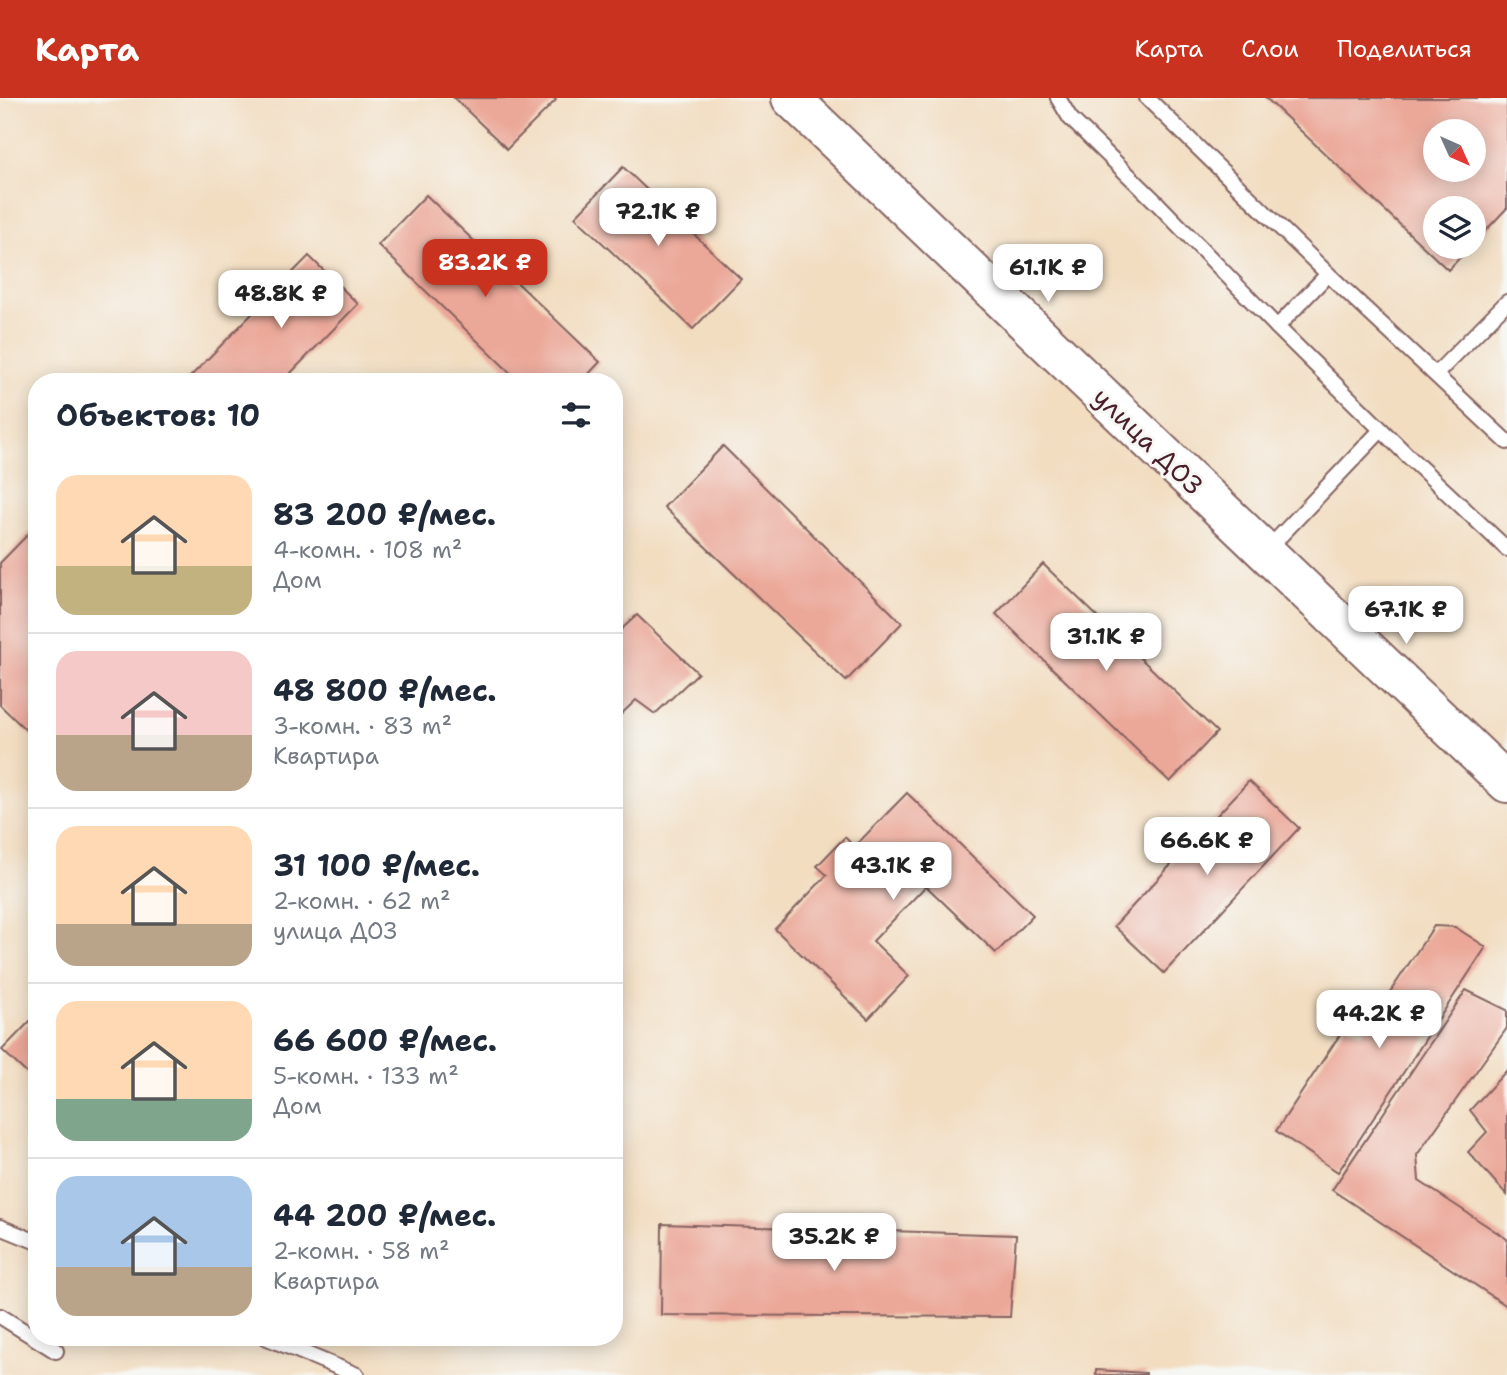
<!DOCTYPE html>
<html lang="ru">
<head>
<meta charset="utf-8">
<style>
	body { margin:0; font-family:"Shantell Sans",sans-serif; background:#f6f6f7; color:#1f2937; height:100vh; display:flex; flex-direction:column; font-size:26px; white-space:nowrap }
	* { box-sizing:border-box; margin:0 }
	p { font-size:23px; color:#747a83 }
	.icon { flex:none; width:38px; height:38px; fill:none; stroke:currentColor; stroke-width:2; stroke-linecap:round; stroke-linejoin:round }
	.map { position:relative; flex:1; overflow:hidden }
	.side { position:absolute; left:28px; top:275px; width:595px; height:973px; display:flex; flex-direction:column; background:#fff; border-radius:28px; box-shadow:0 4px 18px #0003 }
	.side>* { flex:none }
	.needle { width:46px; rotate:135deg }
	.fabs { position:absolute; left:1423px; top:21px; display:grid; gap:14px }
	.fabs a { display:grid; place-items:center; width:63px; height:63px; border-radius:50%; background:#fff; box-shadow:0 4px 18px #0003; font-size:35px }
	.price { position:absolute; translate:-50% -60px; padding:0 16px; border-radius:14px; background:#fff; color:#222; font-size:23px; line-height:46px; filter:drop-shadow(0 2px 4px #0008) }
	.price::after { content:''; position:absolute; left:50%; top:42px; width:21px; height:16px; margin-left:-10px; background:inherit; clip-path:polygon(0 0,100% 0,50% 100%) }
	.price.on { background:#c8321e; color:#fff }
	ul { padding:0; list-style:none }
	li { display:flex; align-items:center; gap:21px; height:175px; padding:0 28px }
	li+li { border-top:2px solid #e0e1e3 }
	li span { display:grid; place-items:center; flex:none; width:196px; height:140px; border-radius:21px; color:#555 }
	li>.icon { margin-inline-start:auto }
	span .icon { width:84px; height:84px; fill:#fffc; stroke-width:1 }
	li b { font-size:30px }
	h2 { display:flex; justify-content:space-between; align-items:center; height:84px; padding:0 28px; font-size:30px }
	header { display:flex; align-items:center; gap:42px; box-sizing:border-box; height:98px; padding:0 35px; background:#c8321e; color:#fff }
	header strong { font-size:33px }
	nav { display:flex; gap:38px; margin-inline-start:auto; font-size:24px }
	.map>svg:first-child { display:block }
</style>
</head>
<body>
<header>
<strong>Карта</strong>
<nav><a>Карта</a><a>Слои</a><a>Поделиться</a></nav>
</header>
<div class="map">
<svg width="1507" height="1277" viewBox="0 0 1507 1277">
	<rect width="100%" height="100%" fill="#f6f6f2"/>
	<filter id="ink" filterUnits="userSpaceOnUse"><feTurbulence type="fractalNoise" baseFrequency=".0143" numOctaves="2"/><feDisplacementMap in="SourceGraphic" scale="14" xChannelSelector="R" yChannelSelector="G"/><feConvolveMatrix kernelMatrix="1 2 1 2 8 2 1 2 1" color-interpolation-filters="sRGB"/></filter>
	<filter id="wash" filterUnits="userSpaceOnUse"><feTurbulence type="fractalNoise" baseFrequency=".00686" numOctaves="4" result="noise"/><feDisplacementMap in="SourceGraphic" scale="28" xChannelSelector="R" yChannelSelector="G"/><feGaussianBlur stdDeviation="1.57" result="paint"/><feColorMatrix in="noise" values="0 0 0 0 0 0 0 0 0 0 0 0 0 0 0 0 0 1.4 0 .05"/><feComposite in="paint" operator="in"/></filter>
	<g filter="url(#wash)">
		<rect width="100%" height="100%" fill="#f2ddc1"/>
		<g id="blocks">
			<g fill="#eba798" fill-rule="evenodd">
				<path d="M454,0h100l2,2 -49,49z"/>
				<path d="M1266,0h241v110l-33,35v-35h-39v39h35l-22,23zM1435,33h39v39h-39z"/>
				<path d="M623,69l118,112 -48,50 -118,-112z"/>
				<path d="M426,97l174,167 -19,20h-61l-142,-137z"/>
				<path d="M309,158l49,48 -76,78h-97z"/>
				<path d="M723,348l179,177 -56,58 -182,-174z"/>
				<path d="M37,427v101l-5,4 5,4v107l-37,-36v-142z"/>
				<path d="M1043,466l174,168 -47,50 -174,-168z"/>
				<path d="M637,517l61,58 -43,41 -19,-14 -22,21v-85z"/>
				<path d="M1249,683l50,47 -135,145 -50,-47z"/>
				<path d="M907,695l126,122 -37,38 -70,-67 -53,55 36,35 -41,43 -93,-90 52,-54 -10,-9 28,-29 9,10z"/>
				<path d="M1434,828l21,1 31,20 -148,225 -62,-41 71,-107 15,10z"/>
				<path d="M1466,892l41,20v18l-90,127 2,26 88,58v67l-175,-116z"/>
				<path d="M37,916v69l-35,-33z"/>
				<path d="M1507,972v125l-39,-43 19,-20 -17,-22z"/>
				<path d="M662,1126l354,11 -6,82 -349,-2z"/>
				<path d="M1096,1272l50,3v2h-50z"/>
			</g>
		</g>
	</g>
	<g filter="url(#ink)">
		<use href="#blocks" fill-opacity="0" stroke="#856260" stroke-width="2"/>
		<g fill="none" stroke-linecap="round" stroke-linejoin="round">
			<defs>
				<g id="service">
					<path d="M1058,0l12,20 88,86 119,123 131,129 99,93"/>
					<path d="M1147,0l181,176 179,168"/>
					<path d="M1277,229l51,-53"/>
					<path d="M1436,276l71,-72"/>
					<path d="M1266,453l115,-121"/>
					<path d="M0,1129l37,15"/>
					<path d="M0,1218l56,35"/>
					<path d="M265,1239l92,38"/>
				</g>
				<path id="secondary" d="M791,0l716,685"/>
			</defs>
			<use href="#service" stroke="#856260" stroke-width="18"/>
			<use href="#secondary" stroke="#856260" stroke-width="42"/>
			<use href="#service" stroke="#fff" stroke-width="14"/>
			<use href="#secondary" stroke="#fff" stroke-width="38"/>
		</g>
	</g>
	<g text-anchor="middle" stroke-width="6" stroke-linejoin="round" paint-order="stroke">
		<g font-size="26" fill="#4a1f2b" stroke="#f6f6f2">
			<text transform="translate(1148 343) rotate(44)" y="9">улица ДОЗ</text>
		</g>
	</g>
</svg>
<div class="fabs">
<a><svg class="needle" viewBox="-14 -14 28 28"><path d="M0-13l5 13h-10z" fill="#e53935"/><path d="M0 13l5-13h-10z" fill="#747a83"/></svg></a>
<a><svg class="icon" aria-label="layers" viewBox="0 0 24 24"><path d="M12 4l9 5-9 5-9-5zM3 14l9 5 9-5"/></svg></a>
</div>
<b class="price" style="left:658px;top:150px">72.1K ₽</b>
<b class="price on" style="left:485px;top:201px">83.2K ₽</b>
<b class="price" style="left:1048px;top:206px">61.1K ₽</b>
<b class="price" style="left:281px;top:232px">48.8K ₽</b>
<b class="price" style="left:1406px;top:548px">67.1K ₽</b>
<b class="price" style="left:1106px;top:575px">31.1K ₽</b>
<b class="price" style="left:1207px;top:779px">66.6K ₽</b>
<b class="price" style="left:893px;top:804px">43.1K ₽</b>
<b class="price" style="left:1379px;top:952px">44.2K ₽</b>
<b class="price" style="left:834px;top:1175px">35.2K ₽</b>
<section class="side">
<h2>Объектов: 10<svg class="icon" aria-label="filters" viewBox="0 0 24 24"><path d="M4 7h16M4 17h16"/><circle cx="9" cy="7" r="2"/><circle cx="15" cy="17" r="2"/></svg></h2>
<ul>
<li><span style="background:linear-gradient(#ffd9b3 65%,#c2b280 0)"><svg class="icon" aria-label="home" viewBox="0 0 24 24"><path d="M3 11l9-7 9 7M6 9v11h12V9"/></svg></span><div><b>83 200 ₽/мес.</b><p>4-комн. · 108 m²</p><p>Дом</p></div></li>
<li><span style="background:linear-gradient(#f6c9c9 60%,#b9a48a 0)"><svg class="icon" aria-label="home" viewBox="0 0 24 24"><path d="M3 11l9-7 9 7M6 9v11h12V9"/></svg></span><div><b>48 800 ₽/мес.</b><p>3-комн. · 83 m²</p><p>Квартира</p></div></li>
<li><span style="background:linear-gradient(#ffd9b3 70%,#b9a48a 0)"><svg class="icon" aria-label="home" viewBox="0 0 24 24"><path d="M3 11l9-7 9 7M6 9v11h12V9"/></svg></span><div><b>31 100 ₽/мес.</b><p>2-комн. · 62 m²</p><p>улица ДОЗ</p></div></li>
<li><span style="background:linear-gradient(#ffd9b3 70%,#7fa58c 0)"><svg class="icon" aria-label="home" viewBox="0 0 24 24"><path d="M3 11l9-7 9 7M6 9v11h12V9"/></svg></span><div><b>66 600 ₽/мес.</b><p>5-комн. · 133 m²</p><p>Дом</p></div></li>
<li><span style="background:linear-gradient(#a9c7e8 65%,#b9a48a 0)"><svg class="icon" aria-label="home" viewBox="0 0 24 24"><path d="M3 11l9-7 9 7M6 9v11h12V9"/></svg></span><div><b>44 200 ₽/мес.</b><p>2-комн. · 58 m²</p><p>Квартира</p></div></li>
</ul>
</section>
</div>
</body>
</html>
